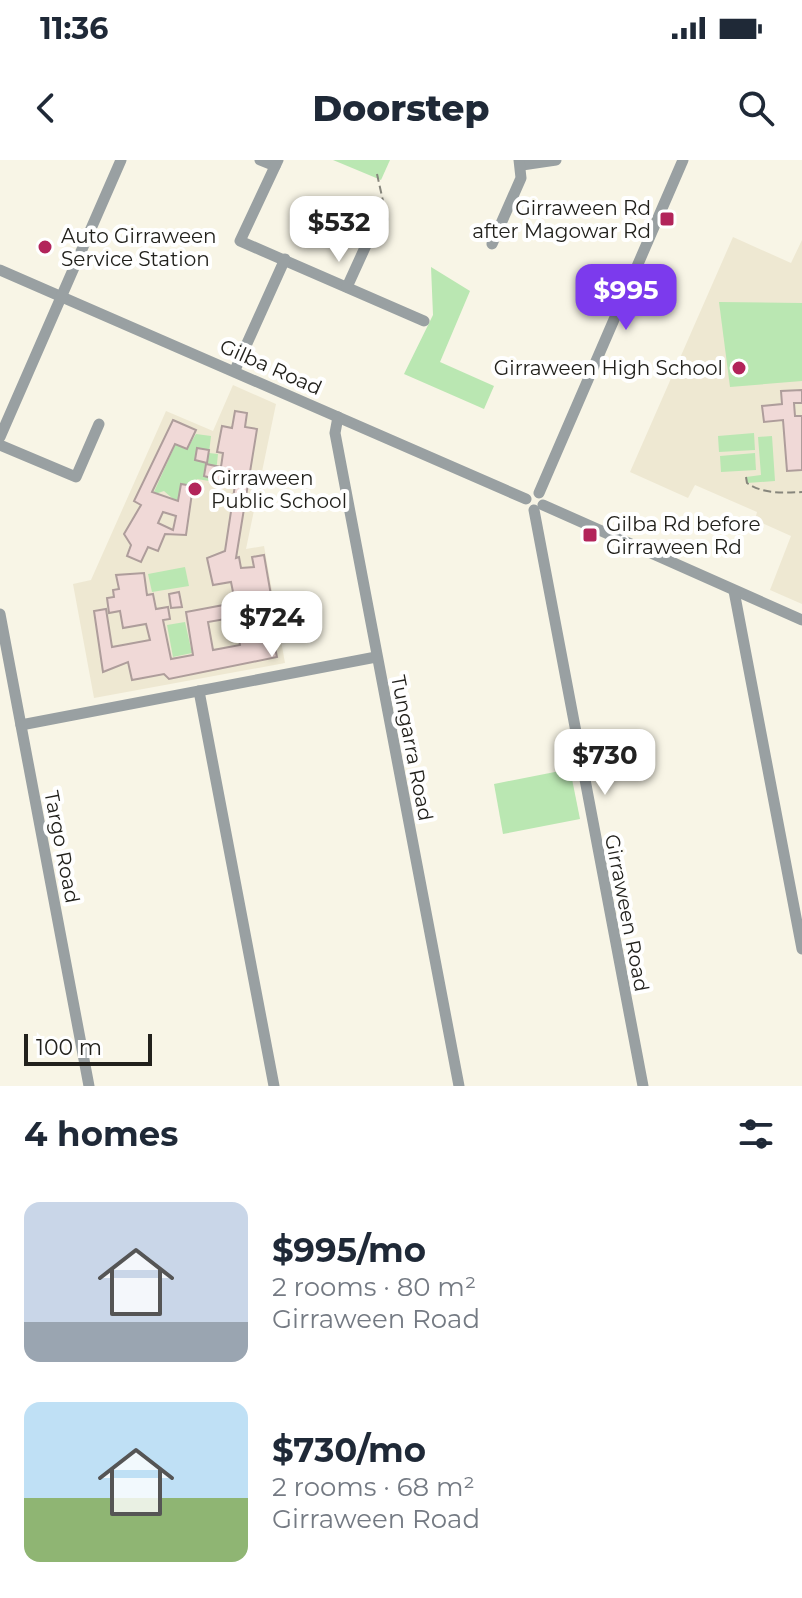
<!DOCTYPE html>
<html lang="en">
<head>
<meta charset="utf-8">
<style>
	body { margin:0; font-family:Montserrat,sans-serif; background:#f6f6f7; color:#1f2937; height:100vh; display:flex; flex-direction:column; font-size:30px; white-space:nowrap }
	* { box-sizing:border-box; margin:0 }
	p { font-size:26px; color:#747a83 }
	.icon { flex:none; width:44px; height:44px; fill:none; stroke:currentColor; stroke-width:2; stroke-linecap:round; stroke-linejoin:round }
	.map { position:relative; height:926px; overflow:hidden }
	.panel { display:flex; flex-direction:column; background:#fff; flex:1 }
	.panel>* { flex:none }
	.scale { position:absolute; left:24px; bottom:20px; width:128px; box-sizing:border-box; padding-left:8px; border:4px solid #22211c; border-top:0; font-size:22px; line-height:28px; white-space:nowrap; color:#22211c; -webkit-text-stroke:6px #fff; paint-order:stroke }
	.price { position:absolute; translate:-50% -68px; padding:0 18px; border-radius:16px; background:#fff; color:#222; font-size:26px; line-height:52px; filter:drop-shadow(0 2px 4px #0008) }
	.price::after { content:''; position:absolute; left:50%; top:48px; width:24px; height:18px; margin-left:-12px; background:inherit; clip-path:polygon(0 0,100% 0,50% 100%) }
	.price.active { background:#7c3aed; color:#fff }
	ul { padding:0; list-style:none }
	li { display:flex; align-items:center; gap:24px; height:200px; padding:0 24px }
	li span { display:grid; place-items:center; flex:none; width:224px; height:160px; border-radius:16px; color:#555 }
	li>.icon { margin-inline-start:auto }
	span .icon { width:96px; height:96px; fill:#fffc; stroke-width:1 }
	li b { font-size:34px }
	h2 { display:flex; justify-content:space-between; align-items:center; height:96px; padding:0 24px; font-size:34px }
	.status { display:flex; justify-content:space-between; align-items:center; height:56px; padding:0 40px; background:#fff; direction:ltr }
	.status svg { height:22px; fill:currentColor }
	header { display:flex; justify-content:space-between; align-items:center; height:104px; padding:0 24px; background:#fff; font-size:36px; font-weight:800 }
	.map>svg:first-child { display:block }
</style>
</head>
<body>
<div class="status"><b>11:36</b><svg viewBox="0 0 49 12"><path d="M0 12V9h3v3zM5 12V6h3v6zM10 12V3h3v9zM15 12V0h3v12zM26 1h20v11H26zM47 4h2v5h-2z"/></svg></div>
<header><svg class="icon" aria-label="back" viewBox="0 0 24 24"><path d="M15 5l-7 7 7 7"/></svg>Doorstep<svg class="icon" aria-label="search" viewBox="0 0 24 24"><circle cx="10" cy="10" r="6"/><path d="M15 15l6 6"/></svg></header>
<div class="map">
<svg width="802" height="926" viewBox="0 0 802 926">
	<rect width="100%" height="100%" fill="#f8f5e6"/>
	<g fill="#eee8d2">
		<path d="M733,77l58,26 11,-23v364l-32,-14 21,-54 -36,-16 2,-8 -62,-27 -7,13 -58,-26z"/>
		<path d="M233,225l43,19 -30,145 18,-3 21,117 -191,35 -21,-114 18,-4 75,-169 47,20z"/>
	</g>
	<g fill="#bae7b2">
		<path d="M333,0h57l-9,20z"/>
		<path d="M431,107l39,24 -30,71 54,24 -10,23 -80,-35 29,-59z"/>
		<path d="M719,142l83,1v78l-72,6z"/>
		<path d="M754,273l1,17 -36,2 -1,-16z"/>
		<path d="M196,274l15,2 -2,17 9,1 -3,28 -18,-3 -9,33 -24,-21 -6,2 -4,16 -6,-4 30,-66 8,3 -3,6 4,1z"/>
		<path d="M772,276l3,45 -28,2 -1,-6 15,-2 -3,-38z"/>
		<path d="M755,293l1,17 -35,2 -1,-16z"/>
		<path d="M185,407l4,19 -37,6 -4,-18z"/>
		<path d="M185,462l7,31 -19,4 -6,-32z"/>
		<path d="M570,609l10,50 -77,15 -9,-50z"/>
	</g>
	<g fill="#f0d9d7" stroke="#ae9d9b" stroke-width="2" fill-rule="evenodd">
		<path d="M802,230v13h-8l1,13h7v54l-15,1 -4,-51 -19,2 -2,-16 20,-2 -1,-13z"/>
		<path d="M235,251l12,2 -2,14 12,2 -21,129 3,-1 2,11 13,-1 -2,-10 12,-2 12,69 -3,14 4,19 -108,22 -5,-5 -32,6 -4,-18 -25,10 -9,-61 12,-2 6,38 38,-7 -4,-16 -23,4 -3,-17 -11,2 -2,-15 7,-1 -1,-7 6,-1 -3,-14 28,-2 3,22 6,-1 3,15 12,-2 2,12 -7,1 8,39 22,-4 -7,-43 43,-8 2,14 -23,4 5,28 27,-5 -3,-17 27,-1 -5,-33 -25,3 -3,-15 -18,3 -6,-27 18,-7 10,-66 -31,-9 2,-12 15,3 2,-14 -6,-1 5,-26 10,2z"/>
		<path d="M173,260l23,10 -9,19 -12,-5 -23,48 26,9 3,-17 12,2 -7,49 -21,-1 -7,17 -10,-4 -7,15 -14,-6 4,-11 -7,-11 17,-29 -7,-4zM163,352l13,4 -3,14 -15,-7z"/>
		<path d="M197,288l12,2 -2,13 -12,-3z"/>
		<path d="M179,432l3,15 -11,1 -2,-14z"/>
	</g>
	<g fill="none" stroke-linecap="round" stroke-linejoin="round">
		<g stroke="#87867c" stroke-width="2" stroke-dasharray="8 4" stroke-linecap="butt">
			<path d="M377,14l8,36"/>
			<path d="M746,317l1,6c16,11 36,10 55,9"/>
		</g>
		<g stroke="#99a0a2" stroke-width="11">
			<path d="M260,0l15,6"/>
			<path d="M278,0l-38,81 184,80"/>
			<path d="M522,5l34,-5"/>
			<path d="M492,84l29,-66 -2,-18"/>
			<path d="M0,110l526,229"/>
			<path d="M347,127l26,-57 10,-11"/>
			<path d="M235,210l50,-111"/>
			<path d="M338,257l-3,16 124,653"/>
			<path d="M0,277l121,-277"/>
			<path d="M0,285l76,32 23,-53"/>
			<path d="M539,333l144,-333"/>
			<path d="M543,345l259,115"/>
			<path d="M534,350l109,576"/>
			<path d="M734,431l68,358"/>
			<path d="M0,454l89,472"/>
			<path d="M199,531l75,395"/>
			<path d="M21,565l355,-68"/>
		</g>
	</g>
	<g fill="#b2245a" stroke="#fff" stroke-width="3">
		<rect x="659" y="51" width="16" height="16" rx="4"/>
		<circle cx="45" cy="87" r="8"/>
		<circle cx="739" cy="208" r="8"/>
		<circle cx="195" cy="329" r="8"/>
		<rect x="582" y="367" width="16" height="16" rx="4"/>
	</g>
	<g text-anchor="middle" stroke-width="8" stroke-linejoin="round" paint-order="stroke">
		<g font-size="20" fill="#22211c" stroke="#fff" text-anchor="start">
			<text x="651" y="55" text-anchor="end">Girraween Rd<tspan x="651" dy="23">after Magowar Rd</tspan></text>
			<text x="61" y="83">Auto Girraween<tspan x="61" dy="23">Service Station</tspan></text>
			<text x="723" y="215" text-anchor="end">Girraween High School</text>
			<text x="211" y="325">Girraween<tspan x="211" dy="23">Public School</tspan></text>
			<text x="606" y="371">Gilba Rd before<tspan x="606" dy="23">Girraween Rd</tspan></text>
		</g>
		<g font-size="20" fill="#22211c" stroke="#fff">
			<text transform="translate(271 207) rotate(24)" y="7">Gilba Road</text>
			<text transform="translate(412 588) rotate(79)" y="7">Tungarra Road</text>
			<text transform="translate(62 687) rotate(79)" y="7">Targo Road</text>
			<text transform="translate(627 753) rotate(79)" y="7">Girraween Road</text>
		</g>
	</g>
</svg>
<div class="scale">100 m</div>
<b class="price" style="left:339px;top:104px">$532</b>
<b class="price active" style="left:626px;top:172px">$995</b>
<b class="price" style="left:272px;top:499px">$724</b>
<b class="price" style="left:605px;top:637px">$730</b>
</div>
<section class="panel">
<h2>4 homes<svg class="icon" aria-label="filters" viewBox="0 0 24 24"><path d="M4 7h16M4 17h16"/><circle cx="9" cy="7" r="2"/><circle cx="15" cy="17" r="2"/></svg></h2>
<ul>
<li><span style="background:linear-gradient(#c9d6e8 75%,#9aa5b1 0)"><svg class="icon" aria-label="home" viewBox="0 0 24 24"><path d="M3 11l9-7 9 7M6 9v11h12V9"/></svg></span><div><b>$995/mo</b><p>2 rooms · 80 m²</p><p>Girraween Road</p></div></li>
<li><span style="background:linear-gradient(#bfe0f5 60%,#8fb573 0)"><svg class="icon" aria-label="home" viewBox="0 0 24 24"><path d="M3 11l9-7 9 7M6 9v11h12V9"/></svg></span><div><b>$730/mo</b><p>2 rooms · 68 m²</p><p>Girraween Road</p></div></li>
</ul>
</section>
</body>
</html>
